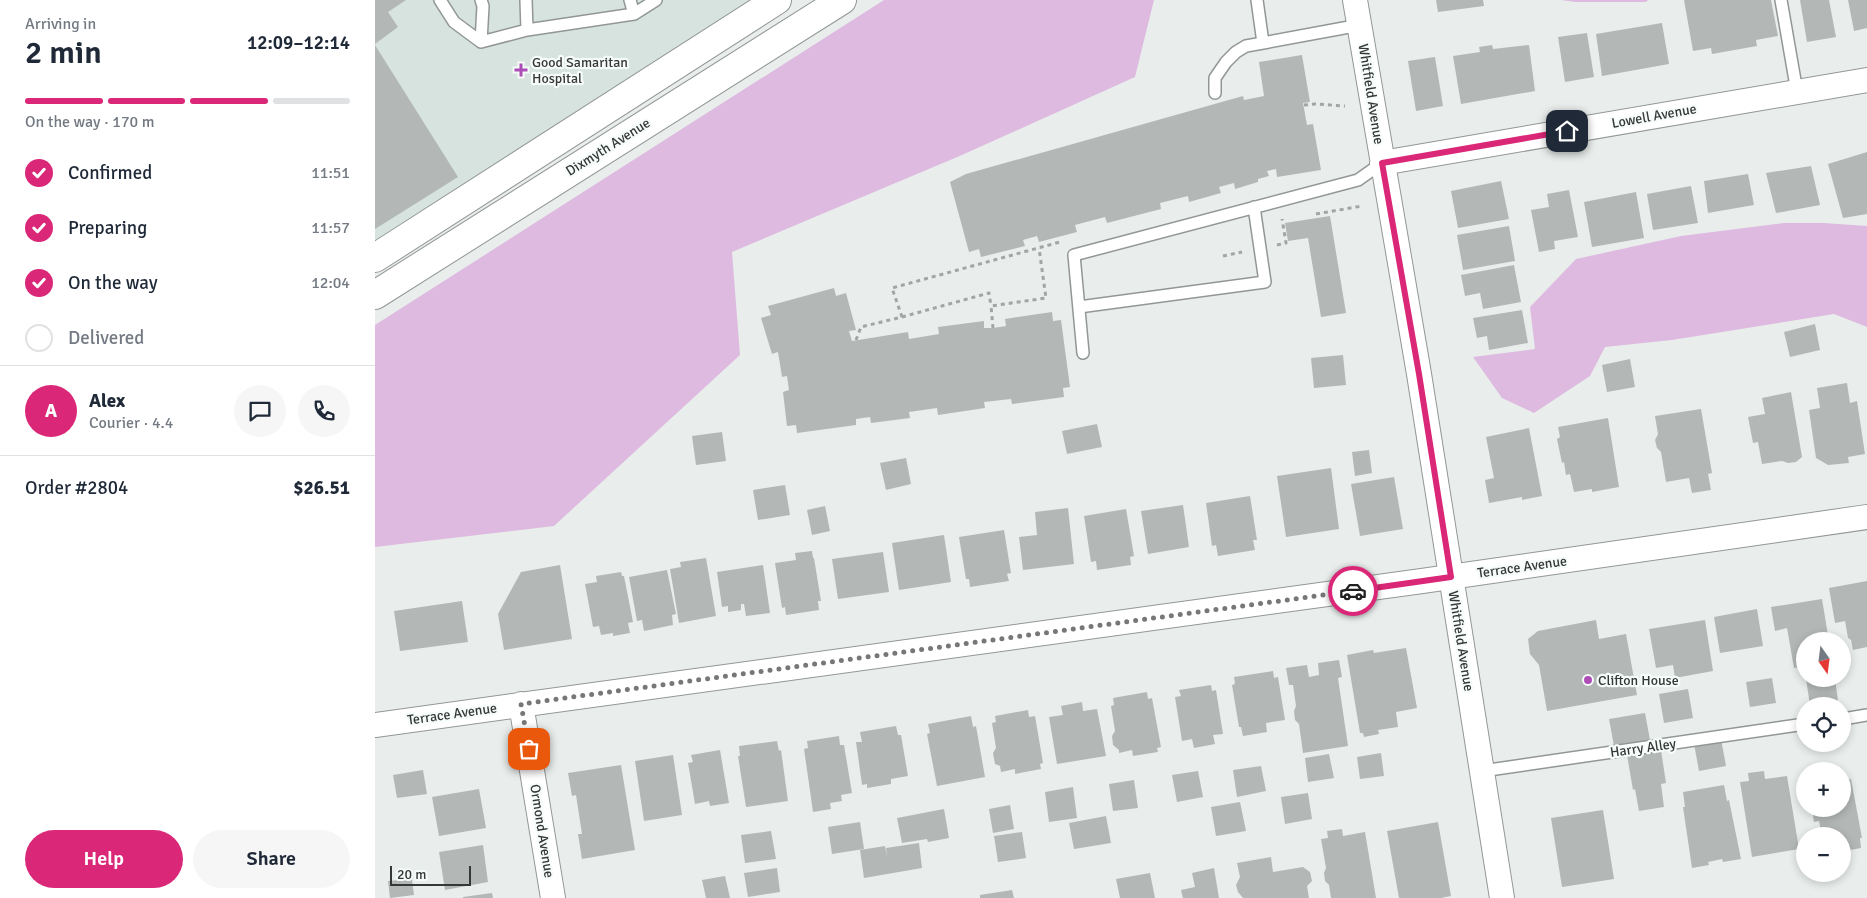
<!DOCTYPE html>
<meta charset="utf-8">
<style>
body{margin:0;font-family:Signika,sans-serif;background:#f6f6f7;color:#1f2937;height:100vh;display:flex;flex-direction:column;font-size:19px;white-space:nowrap}
*{box-sizing:border-box;margin:0}
p{font-size:16px;color:#747a83}
.icon{flex:none;width:28px;height:28px;fill:none;stroke:currentColor;stroke-width:2;stroke-linecap:round;stroke-linejoin:round}
.map{position:relative;flex:1;overflow:hidden}
.panel{display:flex;flex-direction:column;background:#fff;width:375px}
.panel>*{flex:none}
.needle{width:32px;rotate:166deg}
.buttons{position:absolute;left:1421px;top:632px;display:grid;gap:10px}
.buttons a{display:grid;place-items:center;width:55px;height:55px;border-radius:50%;background:#fff;box-shadow:0 2px 8px #0003;font-size:25px}
.scale{position:absolute;left:15px;bottom:12px;width:81px;box-sizing:border-box;padding-left:5px;border:2px solid #363837;border-top:0;font-size:14px;line-height:18px;white-space:nowrap;color:#363837;-webkit-text-stroke:4px #f6fcfa;paint-order:stroke}
.pin{position:absolute;display:grid;place-items:center;width:42px;height:42px;color:#fff;margin:-21px;border-radius:10px;box-shadow:0 2px 8px #0006}
.courier{position:absolute;display:grid;place-items:center;width:50px;height:50px;margin:-25px;border:4px solid #db2777;border-radius:50%;background:#fff;color:#222;box-shadow:0 1px 6px #0007}
.headline em{font-style:normal;font-weight:600}
.headline div{display:flex;flex-direction:column-reverse}
.headline{display:flex;align-items:center;justify-content:space-between;height:85px;padding:0 25px}
h1{font-size:32px;font-weight:600;line-height:38px}
.bar{display:grid;grid-template-columns:repeat(4,1fr);gap:8px 5px;align-content:center;height:60px;padding:0 25px}
.bar i{height:6px;border-radius:4px;background:#e0e1e3}
.bar .selected{background:#db2777}
.bar p{grid-column:span 4}
.line{display:flex;align-items:center;gap:12px;padding:0 25px;border-top:1px solid #e0e1e3}
.line div{flex:1}
.round{display:grid;place-items:center;flex:none;width:52px;height:52px;border-radius:26px;background:#f6f6f7}
ol{padding:0 25px;list-style:none}
li{display:flex;align-items:center;gap:15px;height:55px}
li p{margin-inline-start:auto}
li .icon{padding:5px;border-radius:50%;background:#db2777;color:#fff;stroke-width:4}
li:last-child{color:#747a83}
li i{width:28px;height:28px;border:2px solid #e0e1e3;border-radius:50%}
.action{display:flex;gap:10px;margin-top:auto;padding:10px 25px}
.action a{flex:1;height:58px;border-radius:30px;background:#db2777;color:#fff;font-size:20px;font-weight:600;line-height:58px;text-align:center}
.action a+a{background:#f6f6f7;color:#1f2937}
main{display:flex;flex:1;min-height:0}
.map>svg:first-child{display:block}
</style>
<main>
<section class="panel">
<div class="headline"><div><h1>2 min</h1><p>Arriving in</p></div><em>12:09–12:14</em></div>
<div class="bar"><i class="selected"></i><i class="selected"></i><i class="selected"></i><i></i><p>On the way · 170 m</p></div>
<ol>
<li><svg class="icon" aria-label="check" viewBox="0 0 24 24"><path d="M5 12l5 5 9-10"/></svg>Confirmed<p>11:51</p></li>
<li><svg class="icon" aria-label="check" viewBox="0 0 24 24"><path d="M5 12l5 5 9-10"/></svg>Preparing<p>11:57</p></li>
<li><svg class="icon" aria-label="check" viewBox="0 0 24 24"><path d="M5 12l5 5 9-10"/></svg>On the way<p>12:04</p></li>
<li><i></i>Delivered</li>
</ol>
<div class="line" style="height:90px"><b class="round" style="background:#db2777;color:#fff">A</b><div><b>Alex</b><p>Courier · 4.4</p></div><a class="round"><svg class="icon" aria-label="chat" viewBox="0 0 24 24"><path d="M4 5h16v11H9l-5 4z"/></svg></a><a class="round"><svg class="icon" aria-label="phone" viewBox="0 0 24 24"><path d="M5 4h4l2 5-3 2q2 4 5 5l2-3 5 2v4C11 20 4 13 5 4z"/></svg></a></div>
<div class="line" style="height:65px"><div>Order #2804</div><b>$26.51</b></div>
<div class="action"><a>Help</a><a>Share</a></div>
</section>
<div class="map">
<svg width="1492" height="898" viewBox="0 0 1492 898">
<rect width="100%" height="100%" fill="#e9eeec"/>
<path fill="#d6e3df" d="M0,0H402L0,258Z"/>
<path fill="#debae0" d="M509,0H779L760,77L587,155L357,252L365,355L179,526L0,547V325Z
M1186,0H1273L1271,2H1201Z
M1409,223H1449L1492,226V327L1459,314L1297,340L1230,347L1215,376L1159,413L1127,398L1098,357L1160,349L1155,307L1201,259L1306,236Z"/>
<path fill="#b3b8b7" d="M0,0H31L13,12L23,27L0,44Z
M1061,0H1108L1109,6L1063,12Z
M1309,0H1396L1403,36L1381,40L1382,46L1337,54L1336,48L1318,51Z
M1425,0H1454L1461,37L1432,42Z
M1473,0H1492V28L1479,31Z
M1287,23L1294,64L1227,76L1221,34Z
M1212,33L1219,77L1190,82L1183,37Z
M0,45L83,177L0,229Z
M1117,45L1118,49L1154,45L1160,91L1086,104L1078,56L1105,52L1104,47Z
M927,55L935,102L928,103L932,125L938,124L946,170L902,177L901,169L892,171L894,176L883,179V182L860,189L859,183L844,187L846,193L814,202L813,196L785,203L786,209L732,223L730,217L700,225L702,232L664,242L662,236L648,240L650,246L606,257L604,249L594,252L575,182L591,174L868,96L869,100L889,96L884,62Z
M1060,57L1068,106L1041,111L1033,61Z
M1492,152V214L1468,218L1453,164Z
M1436,166L1445,205L1401,213L1391,173Z
M1373,174L1379,205L1333,213L1329,181Z
M1126,181L1134,219L1083,228L1076,191Z
M1316,186L1323,223L1278,230L1272,194Z
M1194,190L1203,237L1179,241L1180,249L1164,252L1156,210L1174,207L1172,194Z
M1261,192L1269,238L1217,247L1209,202Z
M955,216L971,313L946,317L933,238L913,241L910,223Z
M1134,226L1140,261L1088,270L1082,235Z
M1139,265L1146,302L1108,309L1105,293L1090,296L1086,275Z
M459,288L461,296L471,293L481,330L474,331L477,341L533,332L534,339L564,334L563,327L609,321V328H618L631,326L630,319L677,312L678,321L686,320L695,387L688,388L689,397L637,404L636,399L609,402L610,408L563,415L562,408L534,412L535,418L496,423L495,417L481,419V425L422,433L421,425L412,426L408,392L414,390L412,376L407,377L403,352L397,354L386,318L396,315L393,306Z
M1147,310L1153,343L1114,350L1112,336L1102,338L1098,318Z
M1440,324L1445,350L1415,357L1409,332Z
M968,355L971,385L939,388L936,358Z
M1255,359L1260,387L1232,392L1227,365Z
M1472,383L1475,403L1482,401L1490,454L1473,457L1474,463L1453,465L1441,458L1434,410L1445,408L1442,388Z
M1416,392L1427,457L1421,462L1413,463L1407,461L1387,464L1383,442L1378,443L1373,417L1390,414L1387,398Z
M1326,409L1337,473L1333,474L1336,490L1317,493L1314,478L1291,482L1286,452L1282,448L1280,440L1283,434L1280,416Z
M1233,418L1244,487L1217,492V489L1199,492L1195,474L1191,475L1189,462L1187,463L1182,439L1185,437L1183,427Z
M722,424L727,447L692,454L687,431Z
M1154,428L1167,496L1147,500V497L1114,503L1110,480L1119,478L1111,437Z
M347,432L351,461L321,465L317,436Z
M994,450L997,473L980,476L977,452Z
M531,458L536,484L511,490L505,463Z
M956,468L964,529L911,537L902,476Z
M1019,477L1028,529L985,536L976,484Z
M410,485L415,515L383,520L378,490Z
M875,496L882,540H878L880,550L843,556L841,545L837,546L831,503Z
M808,505L814,547L773,554L766,511Z
M450,506L455,531L437,535L432,510Z
M693,508L699,564L648,570L644,537L662,535L660,512Z
M751,509L759,556L755,557L756,565L722,570L721,561L716,562L709,516Z
M629,530L636,573L632,574L634,581L595,587L594,579H591L584,537Z
M569,535L576,582L524,590L517,543Z
M437,551L438,558H439L446,601H443L444,610L411,615L410,607L407,608L400,563L421,560L420,553Z
M508,552L514,592L463,599L457,559Z
M331,558L341,616L304,623L295,569L306,567L305,562Z
M185,565L197,639L129,650L123,614L146,572Z
M388,565L395,613L371,616L369,604H366V610L353,612V606L347,607L342,572Z
M292,570L301,614L297,615L298,625L269,631L267,620L262,621L254,577Z
M246,572L247,576H249L258,622L253,623L255,633L238,636V633L226,635L224,626L218,627L210,584L222,582L221,576Z
M1492,581V647L1478,650L1476,640L1473,638L1470,621L1460,623L1454,588Z
M1447,599L1454,641H1430V666L1419,668L1412,628L1400,631L1396,607Z
M87,601L93,642L25,651L19,611Z
M1382,609L1388,646L1345,653L1339,617Z
M1221,620L1224,639L1251,634L1262,695L1172,711L1164,665L1155,654L1153,639L1163,631Z
M1330,620L1338,671L1300,678L1298,665L1281,668L1274,629Z
M1031,648L1042,708L1021,712L1023,727L1003,730L1004,734L989,737L988,733H985L972,655L998,650L999,653Z
M964,660L967,677L963,678L973,746L928,753L924,724L920,720L919,711L921,706L918,685H914L911,668L932,665L934,677L944,675L943,663Z
M898,671L899,678L903,677L910,720L891,723L892,732L868,736L866,727H864L857,685L860,684L859,677Z
M1397,678L1401,703L1375,707L1371,682Z
M1431,679H1460L1463,700L1435,705Z
M836,685L837,691L841,690L848,734L838,735L840,744L819,748L817,739L807,741L800,697L806,696L804,690Z
M1313,689L1318,718L1289,723L1284,694Z
M772,692L773,699L777,698L786,747L782,748L783,752L758,756L757,750L744,753V750L738,745L737,736L740,731L736,706L739,705L738,698Z
M707,702L708,711L722,709L731,756L682,764L674,717L688,715L686,706Z
M653,710L654,717L660,716L668,763L665,764L666,769L640,774V769L626,772L625,766L620,764L618,753L621,748L617,723L621,722L620,716Z
M1270,713L1275,740L1239,746L1234,719Z
M596,716L598,727L601,726L610,777L562,786L552,734L555,733L553,724Z
M521,726L523,735H526L533,776L516,779V784L492,788V784L487,785L481,742H487L485,732Z
M464,736L465,745H469L477,793L466,795L467,801L455,803L456,809L438,812L429,749L433,748L432,741Z
M1346,739L1351,766L1324,771L1319,744Z
M402,741L404,751L406,750L413,801L371,807L363,756H365L364,746Z
M345,750L354,803L335,806L334,801L320,804L313,763L318,762L316,755Z
M1286,750L1291,783L1286,784L1289,807L1264,811L1260,789L1258,790L1252,755Z
M1006,753L1009,776L985,779L982,757Z
M954,754L959,778L933,782L930,758Z
M298,755L307,815L269,821L260,761Z
M246,765L260,850L207,859L203,834H207L201,795L197,796L193,773Z
M886,766L891,791L862,797L858,770Z
M48,770L52,794L22,798L18,775Z
M823,771L828,797L802,802L797,775Z
M1389,771L1390,779L1412,776L1424,849L1377,857L1365,782L1374,781L1373,773Z
M1476,779L1487,838H1485L1486,848L1470,851L1468,836H1447L1444,821L1439,822L1437,809H1468V780Z
M759,780L763,808L738,811L734,784Z
M1349,785L1352,801L1354,800L1366,859L1348,862L1347,859L1333,862L1334,865L1317,868L1308,807H1310L1308,792Z
M698,787L702,818L674,822L670,792Z
M104,789L111,828L64,836L57,797Z
M933,793L937,819L910,824L906,797Z
M865,802L871,831L841,836L836,807Z
M635,805L639,829L618,833L614,809Z
M569,809L574,838L553,842L552,839L527,843L522,818Z
M1228,810L1239,879L1187,887L1176,818Z
M731,816L736,843L699,849L694,823Z
M485,822L489,849L457,854L453,827Z
M1063,822L1076,896L1066,898H1024L1012,831Z
M967,829L968,836L990,832L1001,898H956L954,885L950,881L949,873L951,868L946,839L953,838L952,831Z
M396,831L401,859L370,863L366,835Z
M647,832L651,858L623,862L619,836Z
M544,843L547,868L489,878L485,850L510,846L512,857L511,848Z
M108,845L113,882L70,890L64,852Z
M896,857L898,872L928,867L935,872L937,881L932,886L934,898H868L863,892L861,885L865,877L862,863Z
M402,868L405,892L373,897L369,873Z
M839,868L844,898H808L806,890L820,887L817,873Z
M775,873L780,898H745L741,879Z
M350,876L355,898H331L327,880Z
M37,879L39,895L15,898L13,881Z
M637,890L639,898H605V895Z
M117,893L118,898H88V897Z"/>
<g fill="none" stroke-linecap="round" stroke-linejoin="round">
<g stroke="#929795" stroke-width="14">
<path id="lane" d="M65,0L79,22L106,42
M106,0L108,6L106,42
M151,0L152,30
M255,0L259,14
M882,0L888,43L985,25
M1406,0L1422,92
M106,42L152,30L259,14L281,0
M840,93V78L851,62L861,52L871,46L888,43
M704,307L890,282L879,207
M708,353L699,255L983,180L1007,163
M1468,719L1492,715
M1107,771L1430,724"/>
</g>
<g stroke="#929795" stroke-width="26">
<path id="street" d="M980,0L1044,374L1127,898
M1007,163L1492,80
M146,704L178,898
M0,725L1047,581L1492,517"/>
</g>
<g stroke="#929795" stroke-width="30">
<path id="secondary" d="M0,258L402,0
M0,295L467,0"/>
</g>
<path stroke="#a1a5a3" stroke-width="3" stroke-dasharray="4 4" stroke-linecap="butt" d="M929,105L940,104L970,106
M941,214L987,206
M902,245L911,243L907,219
M848,256L867,252
M527,317L614,293L616,306
M618,328L616,306L671,298L664,248
M481,340L486,327L527,317L517,288L685,242"/>
<use href="#lane" stroke="#fff" stroke-width="11"/>
<use href="#street" stroke="#fff" stroke-width="24"/>
<use href="#secondary" stroke="#fff" stroke-width="28"/>
</g>
<g fill="none" stroke-linecap="round" stroke-linejoin="round">
<path stroke="#757876" stroke-width="5" stroke-dasharray="0 9" d="M154,749L146,704L978,591"/>
<path stroke="#db2777" stroke-width="6" d="M978,591L1076,577L1044,374L1007,163L1192,131"/>
</g>
<g fill="#ad4db6" stroke="#f6fcfa" stroke-width="2">
<path d="M143.5 62.5h5v5h5v5h-5v5h-5v-5h-5v-5h5z"/>
<circle cx="1213" cy="680" r="5"/>
</g>
<g text-anchor="middle" dominant-baseline="central" stroke-width="4.5" stroke-linejoin="round" paint-order="stroke">
<g font-size="14" fill="#363837" stroke="#f6fcfa" text-anchor="start">
<text x="157" y="62">Good Samaritan<tspan x="157" dy="16">Hospital</tspan></text>
<text x="1223" y="680">Clifton House</text>
</g>
<g font-size="14" fill="#363837" stroke="#f6fcfa">
<text transform="translate(996 94) rotate(81)">Whitfield Avenue</text>
<text transform="translate(1279 116) rotate(-10)">Lowell Avenue</text>
<text transform="translate(233 147) rotate(-32)">Dixmyth Avenue</text>
<text transform="translate(1147 567) rotate(-8)">Terrace Avenue</text>
<text transform="translate(1086 641) rotate(81)">Whitfield Avenue</text>
<text transform="translate(77 714) rotate(-8)">Terrace Avenue</text>
<text transform="translate(1268 748) rotate(-8)">Harry Alley</text>
<text transform="translate(167 831) rotate(81)">Ormond Avenue</text>
</g>
</g>
</svg>
<div class="buttons">
<a><svg class="needle" viewBox="-14 -14 28 28"><path d="M0-13l5 13h-10z" fill="#e53935"/><path d="M0 13l5-13h-10z" fill="#747a83"/></svg></a>
<a><svg class="icon" aria-label="locate" viewBox="0 0 24 24"><circle cx="12" cy="12" r="6"/><path d="M12 2v4M12 18v4M2 12h4M18 12h4"/></svg></a>
<a>+</a>
<a>−</a>
</div>
<div class="scale">20 m</div>
<div class="pin" style="left:154px;top:749px;background:#ea580c"><svg class="icon" aria-label="bag" viewBox="0 0 24 24"><path d="M5 8h14l-1 12H6zM9 8a3 3 0 0 1 6 0"/></svg></div>
<div class="pin" style="left:1192px;top:131px;background:#1f2937"><svg class="icon" aria-label="home" viewBox="0 0 24 24"><path d="M3 11l9-7 9 7M6 9v11h12V9"/></svg></div>
<div class="courier" style="left:978px;top:591px"><svg class="icon" aria-label="car" viewBox="0 0 24 24"><path d="M5 17H2v-5l4-1 3-4h7l3 4 3 1v5h-3M9 17h6M6 11h13"/><circle cx="7" cy="17" r="2"/><circle cx="17" cy="17" r="2"/></svg></div>
</div>
</main>
